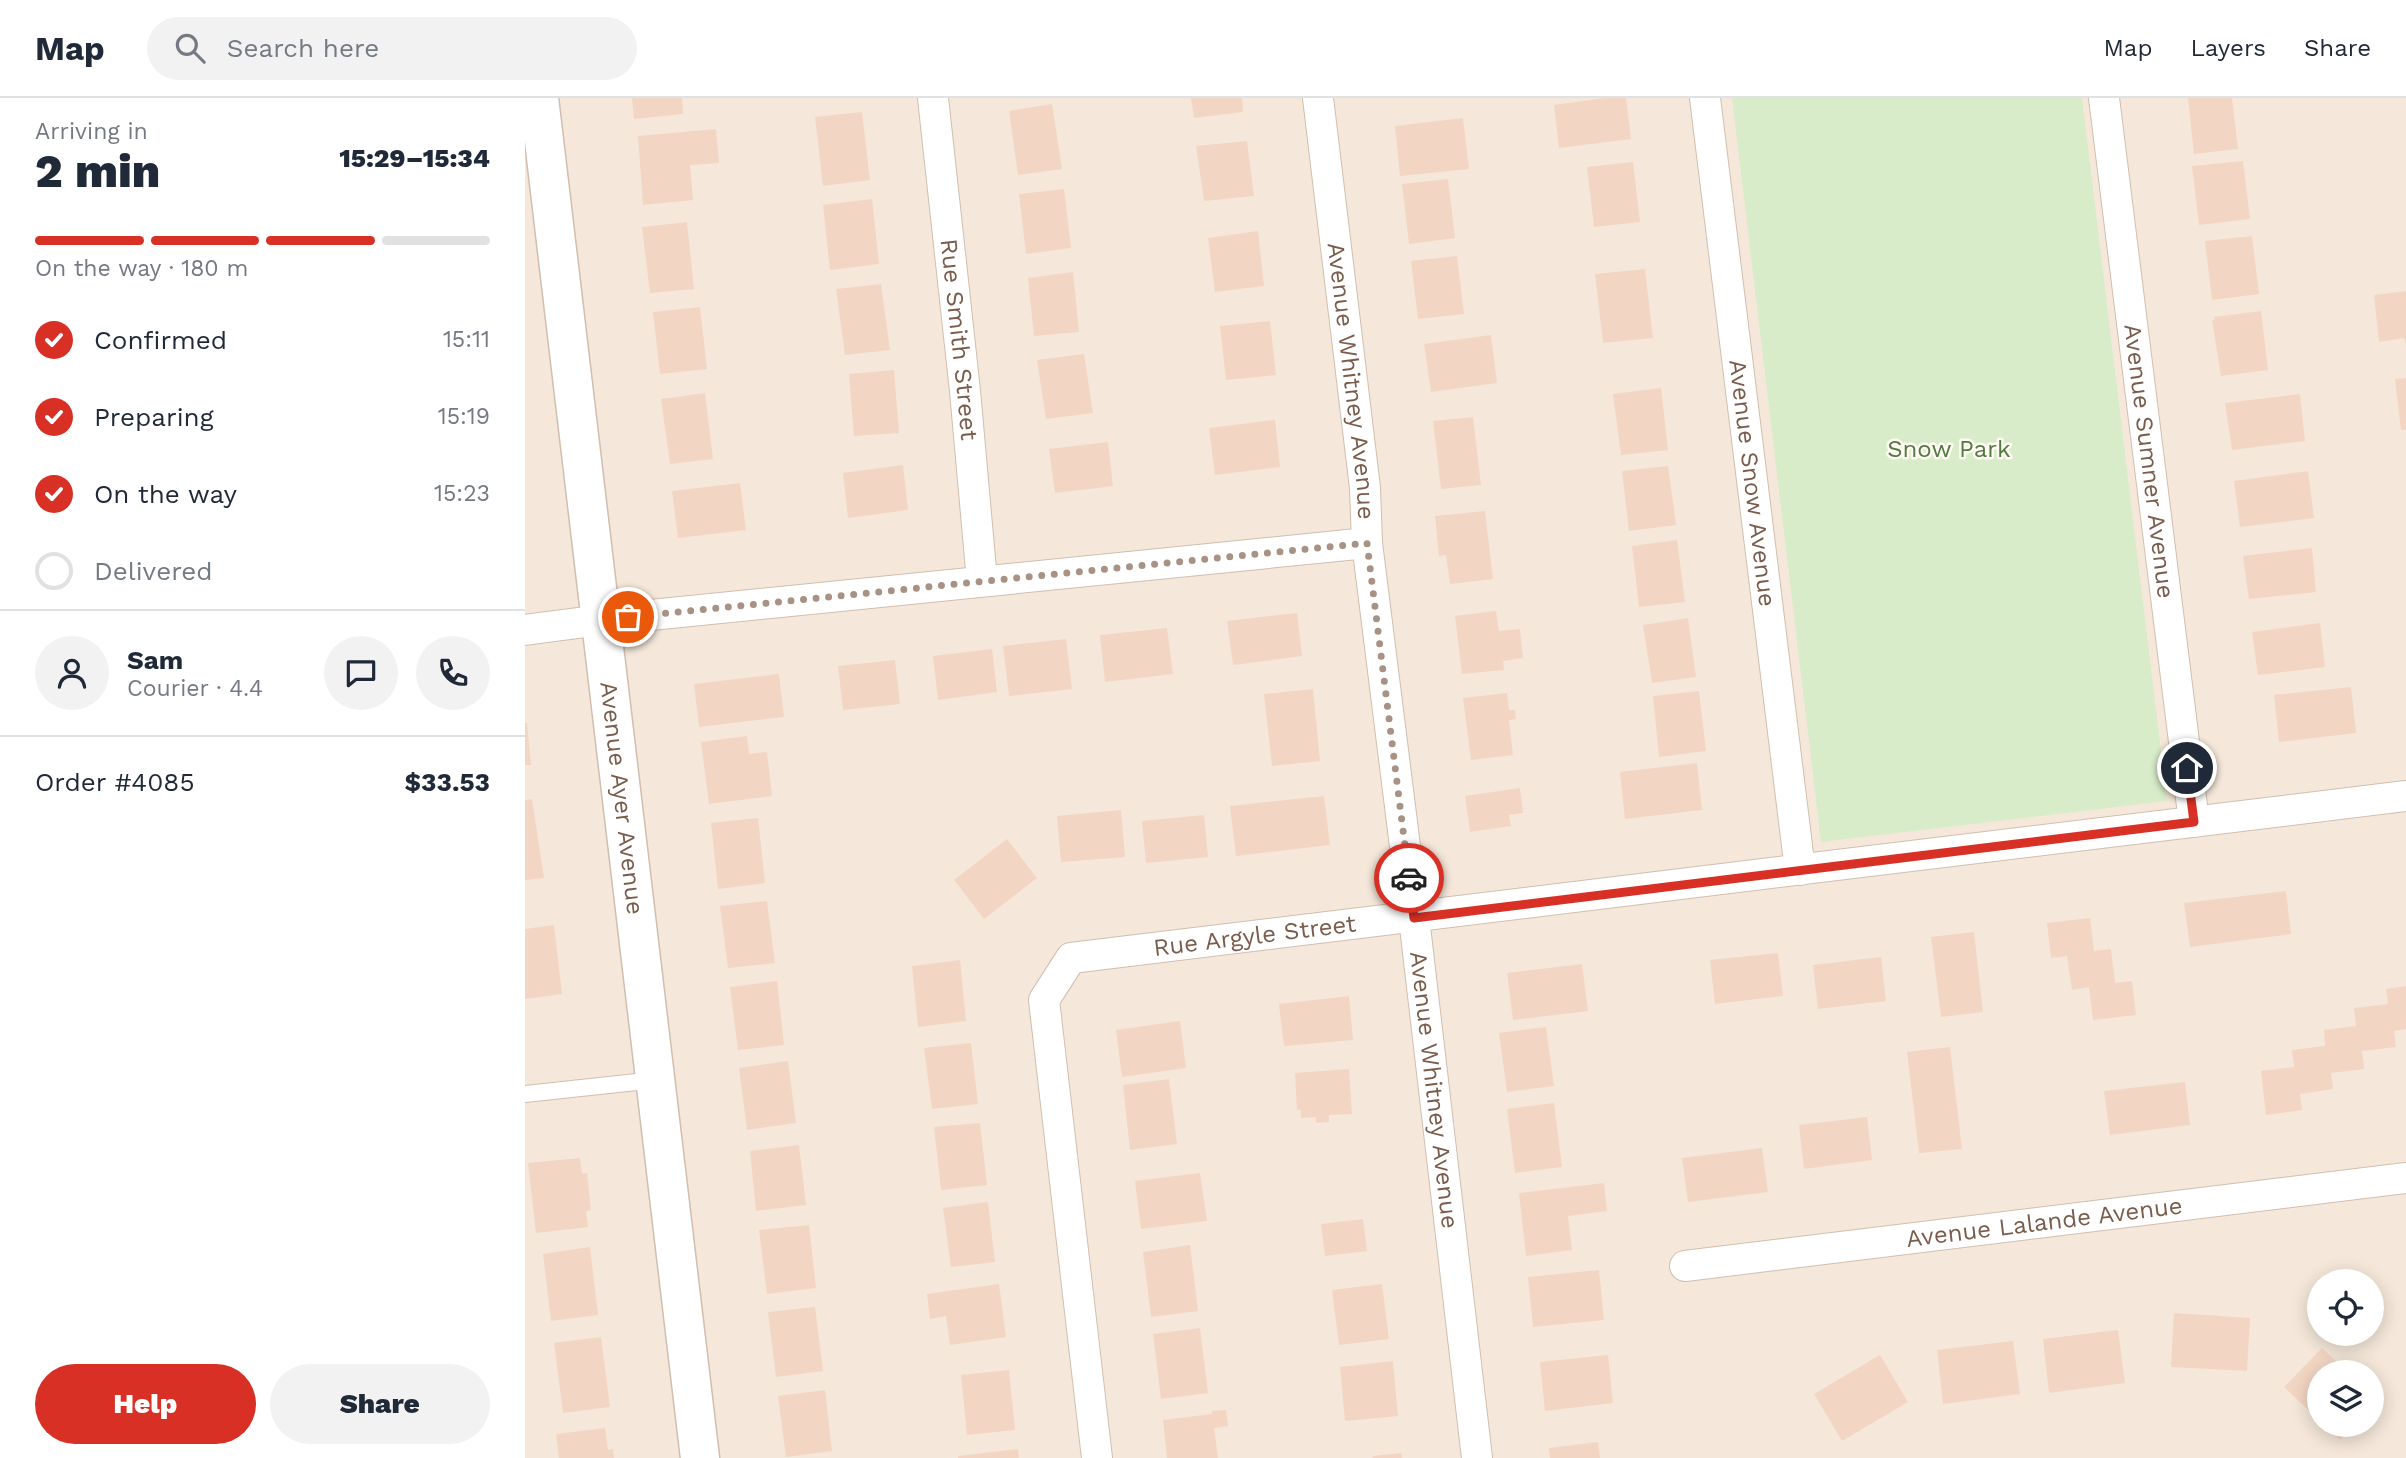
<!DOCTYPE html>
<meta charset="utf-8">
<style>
body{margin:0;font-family:"Work Sans",sans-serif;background:#f2f2f3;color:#1f2937;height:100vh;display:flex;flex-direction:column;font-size:26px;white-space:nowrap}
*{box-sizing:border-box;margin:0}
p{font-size:23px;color:#747a83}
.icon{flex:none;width:38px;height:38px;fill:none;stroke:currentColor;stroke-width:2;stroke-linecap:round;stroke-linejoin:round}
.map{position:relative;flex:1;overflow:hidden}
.sheet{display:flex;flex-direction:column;background:#fff;width:525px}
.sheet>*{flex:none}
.tools{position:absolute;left:1782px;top:1171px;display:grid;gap:14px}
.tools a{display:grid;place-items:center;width:77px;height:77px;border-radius:50%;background:#fff;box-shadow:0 4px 18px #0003;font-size:35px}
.pin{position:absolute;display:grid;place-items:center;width:60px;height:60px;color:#fff;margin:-30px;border:4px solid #fff;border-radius:50%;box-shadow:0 2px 7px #0007}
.courier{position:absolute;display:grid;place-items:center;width:70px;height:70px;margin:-35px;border:5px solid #d93025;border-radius:50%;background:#fff;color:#222;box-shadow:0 2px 9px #0007}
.head em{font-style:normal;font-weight:800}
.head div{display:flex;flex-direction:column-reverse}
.head{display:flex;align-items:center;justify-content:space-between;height:119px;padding:0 35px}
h1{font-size:46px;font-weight:800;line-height:52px}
.bar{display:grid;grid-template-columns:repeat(4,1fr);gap:10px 7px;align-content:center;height:84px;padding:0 35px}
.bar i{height:9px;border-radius:5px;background:#e0e1e3}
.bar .selected{background:#d93025}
.bar p{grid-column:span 4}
.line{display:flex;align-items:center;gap:18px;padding:0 35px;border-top:2px solid #e0e1e3}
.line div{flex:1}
.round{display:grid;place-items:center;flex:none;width:74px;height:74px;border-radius:37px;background:#f2f2f3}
ol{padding:0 35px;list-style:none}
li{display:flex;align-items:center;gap:21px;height:77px}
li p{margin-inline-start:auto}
li .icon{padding:7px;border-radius:50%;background:#d93025;color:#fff;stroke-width:4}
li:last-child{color:#747a83}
li i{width:38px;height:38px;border:4px solid #e0e1e3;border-radius:50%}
.primary-button{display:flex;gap:14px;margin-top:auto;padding:14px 35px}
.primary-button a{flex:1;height:80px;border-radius:42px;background:#d93025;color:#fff;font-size:28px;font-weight:800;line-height:80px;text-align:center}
.primary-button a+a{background:#f2f2f3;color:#1f2937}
header{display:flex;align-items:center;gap:42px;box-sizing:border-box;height:98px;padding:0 35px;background:#fff;border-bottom:2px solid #e0e1e3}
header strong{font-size:33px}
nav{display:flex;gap:38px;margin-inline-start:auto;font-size:24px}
.search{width:490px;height:63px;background:#f2f2f3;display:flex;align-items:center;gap:18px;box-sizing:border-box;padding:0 24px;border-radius:38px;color:#747a83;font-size:26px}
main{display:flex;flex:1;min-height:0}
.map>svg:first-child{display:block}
</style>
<header>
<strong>Map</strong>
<div class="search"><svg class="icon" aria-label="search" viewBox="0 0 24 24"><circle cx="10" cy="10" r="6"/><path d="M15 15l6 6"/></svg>Search here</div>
<nav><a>Map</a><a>Layers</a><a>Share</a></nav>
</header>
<main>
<section class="sheet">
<div class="head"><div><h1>2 min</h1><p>Arriving in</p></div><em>15:29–15:34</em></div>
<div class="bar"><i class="selected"></i><i class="selected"></i><i class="selected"></i><i></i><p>On the way · 180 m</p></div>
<ol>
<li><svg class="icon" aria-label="check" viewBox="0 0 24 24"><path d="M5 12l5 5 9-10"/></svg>Confirmed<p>15:11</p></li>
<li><svg class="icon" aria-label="check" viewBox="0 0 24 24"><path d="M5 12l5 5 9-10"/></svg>Preparing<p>15:19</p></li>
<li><svg class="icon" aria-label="check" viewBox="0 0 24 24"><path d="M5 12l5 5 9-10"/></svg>On the way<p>15:23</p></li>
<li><i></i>Delivered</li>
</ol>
<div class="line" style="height:126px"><a class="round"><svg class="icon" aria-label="person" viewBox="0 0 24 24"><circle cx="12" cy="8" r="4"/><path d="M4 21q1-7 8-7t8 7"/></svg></a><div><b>Sam</b><p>Courier · 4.4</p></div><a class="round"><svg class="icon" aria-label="chat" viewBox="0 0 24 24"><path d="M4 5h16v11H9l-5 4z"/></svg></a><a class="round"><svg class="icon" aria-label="phone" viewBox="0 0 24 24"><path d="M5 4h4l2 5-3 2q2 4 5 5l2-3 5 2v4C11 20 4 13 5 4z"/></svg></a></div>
<div class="line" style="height:91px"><div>Order #4085</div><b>$33.53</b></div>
<div class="primary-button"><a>Help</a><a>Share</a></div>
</section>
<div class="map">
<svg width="1881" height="1360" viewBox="0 0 1881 1360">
<rect width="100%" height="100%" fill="#fdf6ec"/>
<path fill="#f5e8da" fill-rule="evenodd" d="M0,0H1881V1360H0ZM1794,1183H1846V1236H1794ZM1794,1274H1846V1326H1794Z"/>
<path fill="#d8ecc9" d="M1207,0H1557L1642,703L1296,744Z"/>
<path fill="#f3d5c3" d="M107,0H157L158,16L109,21Z
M666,0H717L718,14L669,20Z
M1079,0H1101L1106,41L1034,50L1029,7Z
M1663,0H1707L1713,51L1669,56Z
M527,6L537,71L493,77L484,13Z
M337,14L345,82L298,88L290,19Z
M938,20L944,71L875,78L870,28Z
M191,31L194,65L165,67L168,102L118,107L113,38Z
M722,43L729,98L679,103L671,48Z
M1718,63L1725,121L1674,127L1667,68Z
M1108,64L1115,124L1069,129L1062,69Z
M923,81L930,140L884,146L877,86Z
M539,91L546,150L501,156L494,96Z
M347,101L354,166L305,172L298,107Z
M162,124L169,191L125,195L117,129Z
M733,133L739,188L690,194L683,140Z
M1727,138L1734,196L1687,202L1680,143Z
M932,158L939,216L893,221L886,163Z
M1120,171L1128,240L1078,245L1070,176Z
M548,174L554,234L509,238L503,180Z
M356,186L365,252L320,257L311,191Z
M1881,193V247L1879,240L1854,244L1849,197Z
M175,209L182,271L135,276L128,214Z
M1736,213L1743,272L1696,278L1687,222H1690L1689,219Z
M745,223L751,277L701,282L695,228Z
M966,237L972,285L906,294L899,246Z
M559,256L568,315L521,321L512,262Z
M369,272L374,335L329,338L324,276Z
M1881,280V332H1876L1870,281Z
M1136,290L1143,352L1096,357L1088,296Z
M180,295L188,361L145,366L136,301Z
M1775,296L1780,343L1707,352L1700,305Z
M948,319L956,387L916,391L908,323Z
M750,322L755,369L690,377L684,330Z
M583,344L588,388L530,395L524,351Z
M378,367L383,412L323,420L318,375Z
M1143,368L1151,427L1104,433L1097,373Z
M1783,373L1789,420L1715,429L1709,383Z
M215,385L221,432L153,440L147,393Z
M960,413L968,481L925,486L921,457L914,458L910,418Z
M1152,442L1160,504L1114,509L1107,448Z
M1787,450L1791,494L1724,501L1718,458Z
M971,513L974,533L995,531L998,560L978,563L979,572L937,576L930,518Z
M772,515L777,558L708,567L702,523Z
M1163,520L1171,579L1127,585L1118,527Z
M1795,525L1800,569L1733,577L1727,534Z
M642,530L648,576L580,584L575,537Z
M541,541L547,591L484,598L478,548Z
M467,551L472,594L413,602L408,558Z
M370,562L375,606L318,612L313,568Z
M254,576L259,619L174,629L169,586Z
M1826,589L1831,635L1754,644L1749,597Z
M788,591L795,663L747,668L739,596Z
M1174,593L1181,653L1134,659L1128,598Z
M982,595L984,612H990L991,621L984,622L988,657L946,662L938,600Z
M0,625H2L6,667H0Z
M222,638L224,656L242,654L247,698L184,706L176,644Z
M1172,665L1177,712L1100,721L1095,674Z
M995,690L998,715L984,717L986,728L945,734L940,698Z
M799,698L805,747L711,758L705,708Z
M7,701L19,780L0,782V702Z
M596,712L600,759L536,764L532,718Z
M679,717L683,759L621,765L617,723Z
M233,720L240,785L193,791L186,725Z
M482,741L512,780L459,821L429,782Z
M1761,793L1766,836L1665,849L1659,805Z
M242,803L250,865L203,870L195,808Z
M1565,820L1569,853L1586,851L1590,885L1607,883L1611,917L1568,922L1564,889L1547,892L1542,858L1526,860L1522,825Z
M29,827L37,896L0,901V831Z
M1449,834L1458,914L1416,919L1406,839Z
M1253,855L1258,898L1190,906L1185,862Z
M1356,859L1361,903L1293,911L1288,867Z
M435,862L441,923L393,929L387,868Z
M1057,866L1063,913L988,922L982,875Z
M252,883L259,947L213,952L205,889Z
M1881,888V931L1869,933L1871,949L1837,953L1839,971L1806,975L1808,991L1775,996L1777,1012L1741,1017L1736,973L1769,969L1767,952L1800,948L1799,932L1831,928L1829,910L1863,906L1861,891Z
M824,898L828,942L759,948L754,906Z
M655,923L661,970L597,979L591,932Z
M1021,929L1029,988L982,994L974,935Z
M446,945L453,1006L407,1011L399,950Z
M1425,949L1437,1051L1394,1055L1382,954Z
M263,963L271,1025L222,1032L214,970Z
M824,971L827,1016L804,1017V1024L791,1025V1019L776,1020V1012H772L770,975Z
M644,981L652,1046L605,1052L598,987Z
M1660,984L1665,1027L1585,1037L1579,993Z
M1029,1005L1037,1069L990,1075L982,1011Z
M1342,1019L1347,1062L1279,1071L1274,1027Z
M455,1025L462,1087L416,1092L409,1029Z
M274,1047L281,1107L231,1113L225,1053Z
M1237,1050L1243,1094L1163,1104L1157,1060Z
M55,1060L57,1076L62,1075L66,1112L61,1113L63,1129L11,1135L3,1065Z
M675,1075L682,1123L616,1131L610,1083Z
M1079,1085L1082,1113L1043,1118L1047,1152L1001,1158L994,1095Z
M463,1104L470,1164L426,1169L418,1110Z
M838,1121L842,1153L800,1158L796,1126Z
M284,1127L291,1190L242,1196L234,1132Z
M665,1147L673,1213L626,1219L618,1154Z
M65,1149L73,1217L26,1223L18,1156Z
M1074,1172L1079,1222L1008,1229L1003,1179Z
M474,1186L481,1239L425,1247L421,1218L405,1221L402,1196Z
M857,1186L864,1241L814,1247L807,1192Z
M290,1209L298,1273L251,1279L243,1214Z
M1649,1215L1725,1220L1722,1273L1646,1269Z
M675,1230L683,1295L636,1301L628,1236Z
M1593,1232L1600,1285L1524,1295L1518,1241Z
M76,1239L85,1309L38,1315L29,1245Z
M1488,1243L1495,1296L1418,1306L1412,1252Z
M1797,1250L1822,1274H1794V1322L1759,1289Z
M1083,1257L1088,1305L1020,1313L1015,1264Z
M1355,1257L1383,1304L1317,1343L1289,1296Z
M868,1263L873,1318L820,1323L815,1269Z
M484,1272L490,1332L442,1337L436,1277Z
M300,1292L307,1353L261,1359L253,1298Z
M701,1312L703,1328L689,1330L693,1360H642L638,1322L687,1316V1313Z
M1799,1326H1829L1815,1342Z
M80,1330L83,1352L88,1351L89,1360H34L31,1336Z
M1073,1344L1075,1360H1025L1024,1350Z
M493,1351L494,1360H433V1358Z
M876,1355L877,1360H848L847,1358Z"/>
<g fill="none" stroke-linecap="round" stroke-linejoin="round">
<g stroke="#d1beb0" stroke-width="18">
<path id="service" d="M0,996L130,982"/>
</g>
<g stroke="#d1beb0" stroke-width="32">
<g id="minor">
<path id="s1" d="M408,0L440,293L457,483"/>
<path id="s2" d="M793,0L840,390L842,445L889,820L952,1360"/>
<path id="s3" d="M1180,0L1275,772"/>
<path id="s4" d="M1579,0L1669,724"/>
<path d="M0,532L76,522L842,445"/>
<path id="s5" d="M1160,1168L1881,1080"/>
<path id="s6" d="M572,1360L519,902L546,860L1881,698"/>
</g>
</g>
<g stroke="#d1beb0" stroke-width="41">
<g id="tertiary">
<path id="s7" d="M14,0L175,1360"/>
</g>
</g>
<use href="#service" stroke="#fff" stroke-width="16"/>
<use href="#minor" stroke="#fff" stroke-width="30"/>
<use href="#tertiary" stroke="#fff" stroke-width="38"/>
</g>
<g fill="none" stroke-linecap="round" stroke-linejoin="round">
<path stroke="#a89285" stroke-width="7" stroke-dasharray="0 12.6" d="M103,519L842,445L884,780"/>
<path stroke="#d93025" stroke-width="9" d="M884,780L889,820L1669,724L1662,670"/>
</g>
<g text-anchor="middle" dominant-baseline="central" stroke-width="5" stroke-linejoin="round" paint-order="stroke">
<g font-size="24" fill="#7a5c4d" stroke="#fffaf3">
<text stroke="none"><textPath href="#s1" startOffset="243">Rue Smith Street</textPath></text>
<text stroke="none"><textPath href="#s2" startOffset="285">Avenue Whitney Avenue</textPath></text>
<text stroke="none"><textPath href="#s4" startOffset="366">Avenue Sumner Avenue</textPath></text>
<text stroke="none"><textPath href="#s3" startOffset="388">Avenue Snow Avenue</textPath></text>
<text stroke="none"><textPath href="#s7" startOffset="705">Avenue Ayer Avenue</textPath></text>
<text stroke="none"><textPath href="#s6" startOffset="696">Rue Argyle Street</textPath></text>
<text stroke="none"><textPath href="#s2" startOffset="999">Avenue Whitney Avenue</textPath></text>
<text stroke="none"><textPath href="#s5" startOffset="362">Avenue Lalande Avenue</textPath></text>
</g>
<g font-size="24" fill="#537a41" stroke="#fffaf3">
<text x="1424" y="351">Snow Park</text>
</g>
</g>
</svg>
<div class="tools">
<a><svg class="icon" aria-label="locate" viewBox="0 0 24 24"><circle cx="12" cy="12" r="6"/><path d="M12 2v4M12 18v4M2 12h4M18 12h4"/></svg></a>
<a><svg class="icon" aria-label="layers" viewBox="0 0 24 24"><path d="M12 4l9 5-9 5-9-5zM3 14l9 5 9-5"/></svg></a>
</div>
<div class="pin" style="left:103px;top:519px;background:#ea580c"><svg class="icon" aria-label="bag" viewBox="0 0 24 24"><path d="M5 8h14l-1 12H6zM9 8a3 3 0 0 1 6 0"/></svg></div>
<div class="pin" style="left:1662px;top:670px;background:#1f2937"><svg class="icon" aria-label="home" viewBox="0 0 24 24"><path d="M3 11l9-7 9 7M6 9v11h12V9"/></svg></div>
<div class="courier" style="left:884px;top:780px"><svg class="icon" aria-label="car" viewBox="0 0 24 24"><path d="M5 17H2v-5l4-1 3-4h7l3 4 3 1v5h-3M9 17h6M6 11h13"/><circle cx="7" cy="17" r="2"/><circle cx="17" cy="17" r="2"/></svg></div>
</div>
</main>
